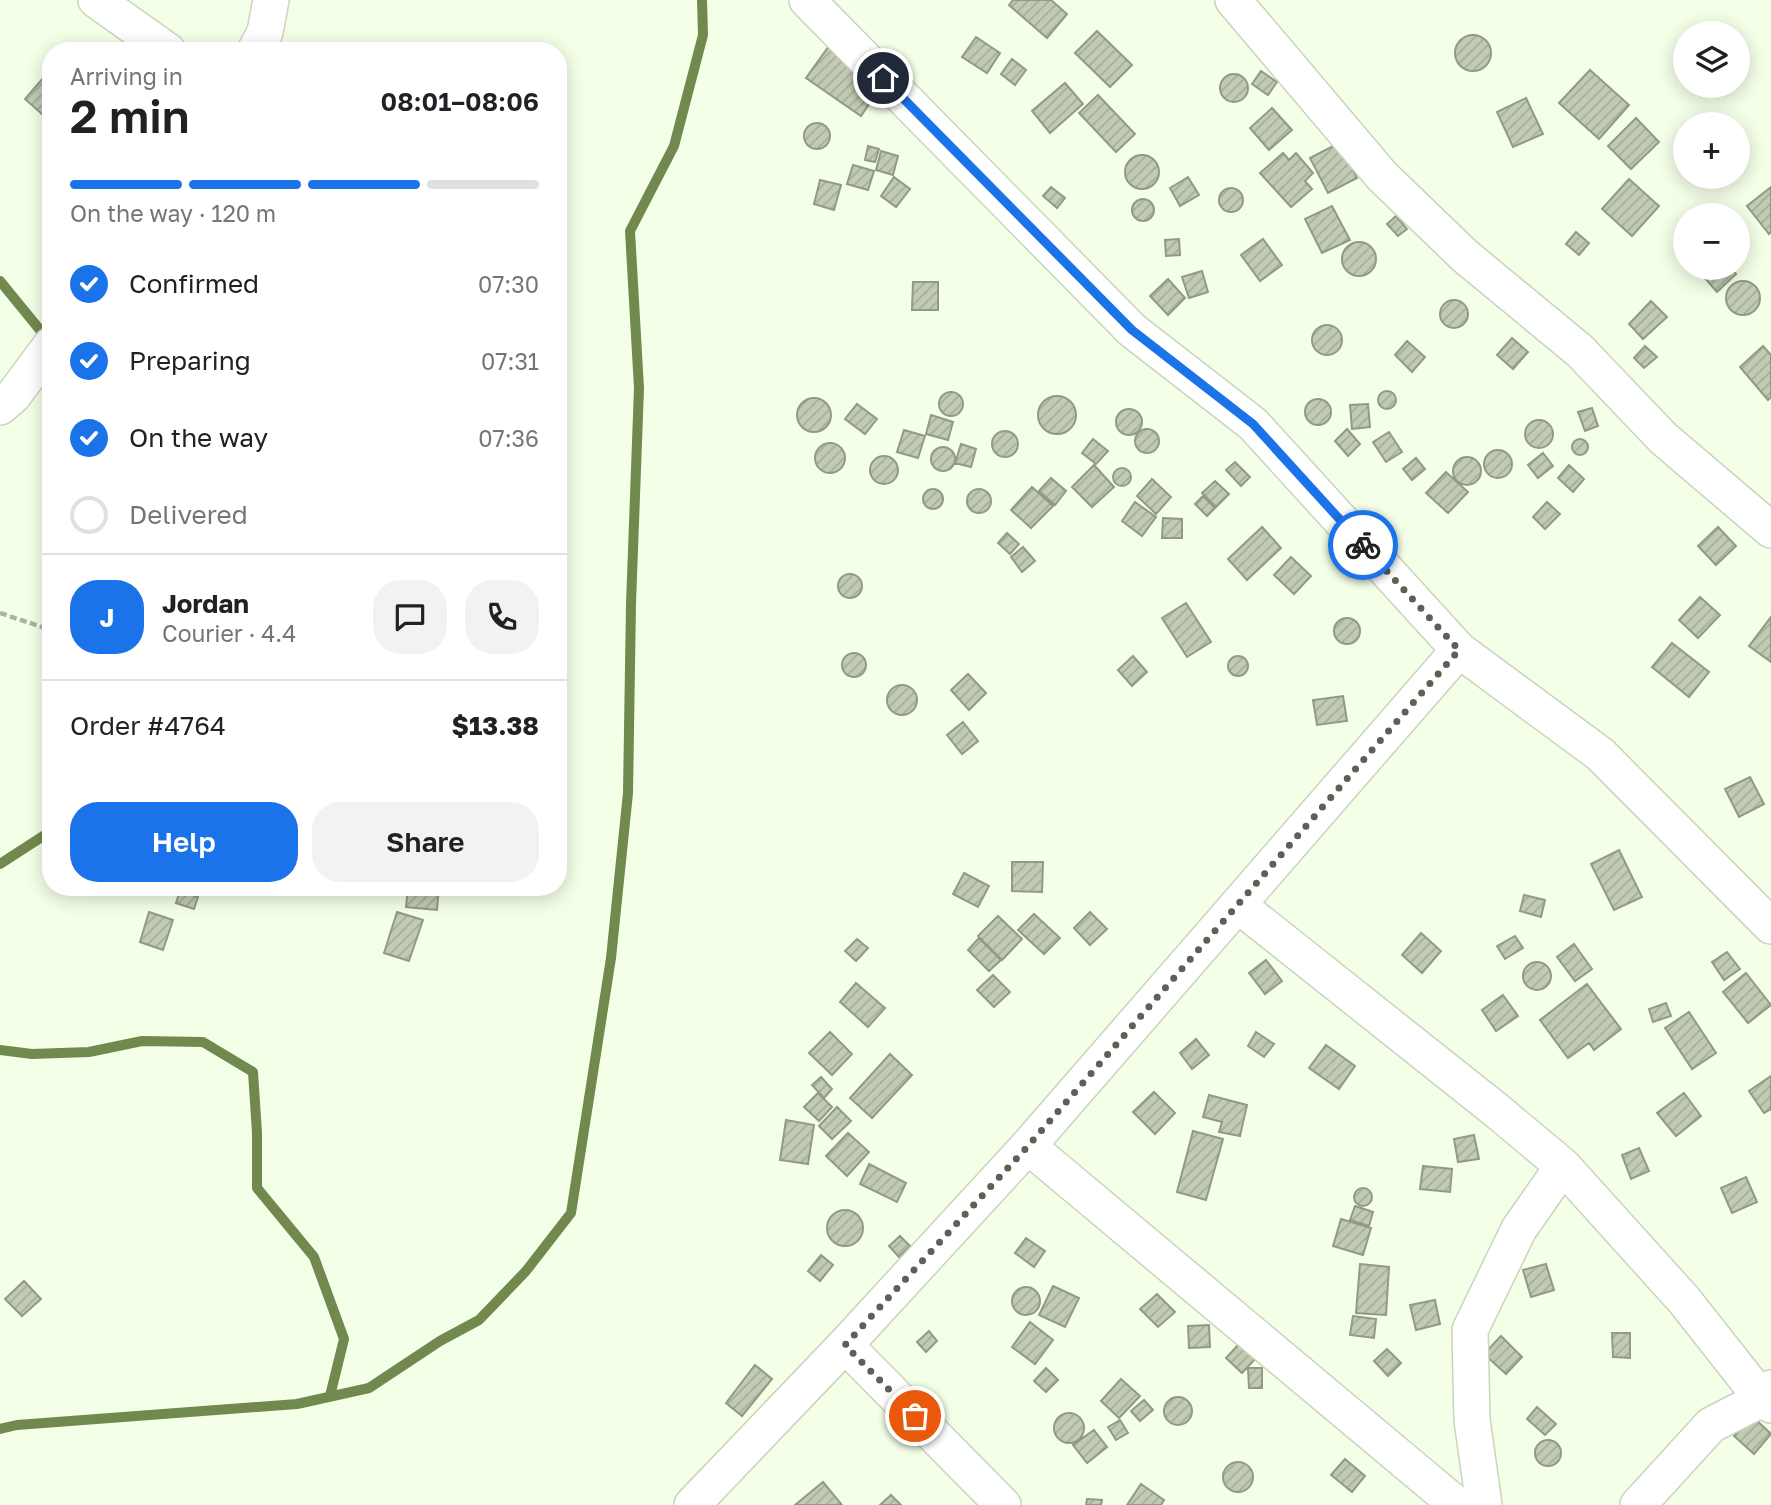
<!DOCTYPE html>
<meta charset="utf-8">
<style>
body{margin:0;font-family:"Golos Text",sans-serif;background:#f2f2f2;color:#202124;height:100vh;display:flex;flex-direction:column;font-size:26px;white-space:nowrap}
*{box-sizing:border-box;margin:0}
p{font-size:23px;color:#757577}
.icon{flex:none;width:38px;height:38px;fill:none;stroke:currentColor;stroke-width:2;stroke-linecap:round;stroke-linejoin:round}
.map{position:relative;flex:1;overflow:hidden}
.drawer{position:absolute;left:42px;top:42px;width:525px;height:854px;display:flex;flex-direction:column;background:#fff;border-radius:28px;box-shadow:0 4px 18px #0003}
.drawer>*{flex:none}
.controls{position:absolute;left:1673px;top:21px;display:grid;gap:14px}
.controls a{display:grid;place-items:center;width:77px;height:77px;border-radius:50%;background:#fff;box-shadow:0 4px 18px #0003;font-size:35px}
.pin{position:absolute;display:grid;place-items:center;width:60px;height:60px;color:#fff;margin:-30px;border:4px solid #fff;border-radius:50%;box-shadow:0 2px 7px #0007}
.courier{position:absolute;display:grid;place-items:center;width:70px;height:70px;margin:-35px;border:5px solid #1a73e8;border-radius:50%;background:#fff;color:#222;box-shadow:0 2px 9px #0007}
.headline em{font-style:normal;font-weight:600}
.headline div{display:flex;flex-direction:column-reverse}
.headline{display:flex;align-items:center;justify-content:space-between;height:119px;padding:0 28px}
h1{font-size:46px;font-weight:600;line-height:52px}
.bar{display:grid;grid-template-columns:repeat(4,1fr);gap:10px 7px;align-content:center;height:84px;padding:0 28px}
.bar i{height:9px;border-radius:5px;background:#e0e0e0}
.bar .active{background:#1a73e8}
.bar p{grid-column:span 4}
.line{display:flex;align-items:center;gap:18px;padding:0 28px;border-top:2px solid #e0e0e0}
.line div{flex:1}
.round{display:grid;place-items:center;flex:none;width:74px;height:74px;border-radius:28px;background:#f2f2f2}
ol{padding:0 28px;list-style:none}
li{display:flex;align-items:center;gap:21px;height:77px}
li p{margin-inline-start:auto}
li .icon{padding:7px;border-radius:50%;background:#1a73e8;color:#fff;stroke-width:4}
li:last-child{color:#757577}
li i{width:38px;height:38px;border:4px solid #e0e0e0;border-radius:50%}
.primary-button{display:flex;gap:14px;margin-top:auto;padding:14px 28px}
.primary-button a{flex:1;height:80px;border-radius:28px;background:#1a73e8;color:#fff;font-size:28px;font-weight:600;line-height:80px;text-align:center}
.primary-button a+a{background:#f2f2f2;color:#202124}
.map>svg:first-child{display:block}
</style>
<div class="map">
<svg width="1771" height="1505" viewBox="0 0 1771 1505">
<defs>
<pattern id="building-hatch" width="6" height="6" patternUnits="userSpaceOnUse" patternTransform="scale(1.75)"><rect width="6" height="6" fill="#c1cbb4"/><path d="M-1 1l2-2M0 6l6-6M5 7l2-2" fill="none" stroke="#a4ad99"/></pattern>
</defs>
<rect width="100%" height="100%" fill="#f4ffe8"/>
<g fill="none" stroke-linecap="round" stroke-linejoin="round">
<path stroke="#71894f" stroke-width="10" d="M0,281L49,341
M0,864L51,831
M0,1050L32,1054L89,1052L142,1041L203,1042L253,1072L257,1133V1188L314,1257L344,1339L330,1396
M0,1429L17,1425L297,1404L369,1388L440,1341L479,1320L526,1271L571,1213L611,958L628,793L631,604L639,388L630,231L674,146L703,35L702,0"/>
</g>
<path fill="url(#building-hatch)" stroke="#919a85" stroke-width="2" d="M1013,0H1051L1067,14L1047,38L1009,5Z
M1097,31L1132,65L1110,87L1075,53Z
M1455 53a18 18 0 1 1 36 0a18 18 0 1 1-36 0Z
M976,37L1000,53L987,73L962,57Z
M829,46L883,83L861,116L806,78Z
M1012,59L1026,70L1015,85L1001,74Z
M51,69V104L42,114L25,99Z
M1590,70L1629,105L1599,139L1559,103Z
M1261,71L1277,82L1268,95L1252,84Z
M1220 88a14 14 0 1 1 28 0a14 14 0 1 1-28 0Z
M1065,83L1083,104L1050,133L1032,111Z
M1098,95L1135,134L1116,152L1079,113Z
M1526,98L1543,134L1513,147L1497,112Z
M1272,108L1292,130L1269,150L1250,128Z
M1636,118L1659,142L1631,169L1608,146Z
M804 136a13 13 0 1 1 26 0a13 13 0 1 1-26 0Z
M1339,143L1357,178L1328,193L1310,158Z
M868,146L879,149L875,162L865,160Z
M881,151L898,156L893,175L876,170Z
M1283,153L1289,160L1296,153L1313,173L1305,181L1312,189L1291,207L1260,173Z
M1125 172a17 17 0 1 1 34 0a17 17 0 1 1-34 0Z
M853,165L874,171L868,190L847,184Z
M894,177L910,189L896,207L881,196Z
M1188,177L1199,195L1180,206L1170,188Z
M1629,179L1659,206L1632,236L1602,209Z
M820,180L841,185L834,210L814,204Z
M1051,187L1065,198L1057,208L1043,196Z
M1771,187V232L1769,234L1747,206Z
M1219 200a12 12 0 1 1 24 0a12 12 0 1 1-24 0Z
M1132 210a11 11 0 1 1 22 0a11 11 0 1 1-22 0Z
M1332,206L1350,240L1322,253L1305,219Z
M1396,216L1407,229L1398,236L1387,224Z
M1576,232L1589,243L1579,255L1566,244Z
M1179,239L1180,255L1166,256L1165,240Z
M1263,239L1282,265L1260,281L1241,255Z
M1342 259a17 17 0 1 1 34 0a17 17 0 1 1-34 0Z
M1696,268H1730L1736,274L1717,292Z
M1202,271L1208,292L1189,298L1182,277Z
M1168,279L1185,298L1168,315L1150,296Z
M1726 298a17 17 0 1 1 34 0a17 17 0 1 1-34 0Z
M913,282H938V310H912Z
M1440 314a14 14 0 1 1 28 0a14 14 0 1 1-28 0Z
M1651,301L1667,317L1643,339L1629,324Z
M1312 340a15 15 0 1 1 30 0a15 15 0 1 1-30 0Z
M1512,338L1528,352L1513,369L1497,355Z
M1407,341L1425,357L1412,372L1395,355Z
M1645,346L1657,357L1644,368L1634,358Z
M1763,346L1771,355V397L1768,400L1740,367Z
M1378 400a9 9 0 1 1 18 0a9 9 0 1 1-18 0Z
M939 404a12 12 0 1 1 24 0a12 12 0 1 1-24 0Z
M1038 415a19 19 0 1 1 38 0a19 19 0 1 1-38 0Z
M797 415a17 17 0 1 1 34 0a17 17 0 1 1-34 0Z
M1305 412a13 13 0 1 1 26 0a13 13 0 1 1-26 0Z
M857,404L877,419L865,434L845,419Z
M1368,404L1370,427L1352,429L1350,405Z
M1592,408L1598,426L1585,431L1578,412Z
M1116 422a13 13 0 1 1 26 0a13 13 0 1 1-26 0Z
M931,415L953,422L948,440L926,434Z
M1525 434a14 14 0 1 1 28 0a14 14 0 1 1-28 0Z
M1135 441a12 12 0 1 1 24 0a12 12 0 1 1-24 0Z
M1347,429L1360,444L1348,456L1335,441Z
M904,430L925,436L918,458L897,452Z
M992 444a13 13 0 1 1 26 0a13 13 0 1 1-26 0Z
M1389,432L1402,452L1386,462L1373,442Z
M1572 447a8 8 0 1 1 16 0a8 8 0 1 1-16 0Z
M1093,439L1108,451L1096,464L1082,453Z
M815 458a15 15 0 1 1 30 0a15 15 0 1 1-30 0Z
M961,444L976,449L971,467L955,463Z
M931 459a12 12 0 1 1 24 0a12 12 0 1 1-24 0Z
M1484 464a14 14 0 1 1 28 0a14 14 0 1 1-28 0Z
M1543,453L1553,466L1538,478L1528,465Z
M870 470a14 14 0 1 1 28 0a14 14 0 1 1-28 0Z
M1453 471a14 14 0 1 1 28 0a14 14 0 1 1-28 0Z
M1416,458L1425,469L1412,480L1403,469Z
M1235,462L1250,477L1241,486L1226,470Z
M1094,465L1114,487L1092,507L1072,487Z
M1569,465L1584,479L1573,492L1558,478Z
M1113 477a9 9 0 1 1 18 0a9 9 0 1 1-18 0Z
M1446,472L1468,492L1448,513L1426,493Z
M1051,478L1066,491L1055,505L1039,491Z
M1152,479L1171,497L1156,514L1137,496Z
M1215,481L1229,494L1216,507L1202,493Z
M1032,487L1053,506L1031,528L1011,510Z
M923 499a10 10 0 1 1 20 0a10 10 0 1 1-20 0Z
M967 501a12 12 0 1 1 24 0a12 12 0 1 1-24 0Z
M1203,496L1215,508L1207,516L1195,504Z
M1135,502L1156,517L1142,536L1122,521Z
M1547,502L1560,514L1545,529L1533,517Z
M1163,518L1182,519V538H1162Z
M1262,527L1281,548L1247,580L1228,559Z
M1718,527L1736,546L1716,565L1698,546Z
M1007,533L1019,544L1010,554L998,543Z
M1023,547L1035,561L1022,572L1011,557Z
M1291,557L1311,576L1294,594L1274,575Z
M838 586a12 12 0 1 1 24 0a12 12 0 1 1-24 0Z
M1700,597L1720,615L1698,638L1679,620Z
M1186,603L1211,642L1187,657L1162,618Z
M1771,617V662L1749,646Z
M1334 631a13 13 0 1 1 26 0a13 13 0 1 1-26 0Z
M1672,643L1709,672L1689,697L1652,667Z
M842 665a12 12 0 1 1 24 0a12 12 0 1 1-24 0Z
M1133,656L1147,672L1132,686L1118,670Z
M1228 666a10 10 0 1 1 20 0a10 10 0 1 1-20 0Z
M968,674L986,693L969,710L951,690Z
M887 700a15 15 0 1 1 30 0a15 15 0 1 1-30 0Z
M1343,696L1347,721L1317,725L1313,700Z
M963,722L978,741L962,754L947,735Z
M1750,777L1764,804L1739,817L1725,789Z
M1619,850L1642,897L1614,910L1591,864Z
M1012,862H1043L1042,892L1012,891Z
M964,873L989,886L978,907L953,894Z
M313,887H338L336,894Z
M408,887H439L437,910L406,907Z
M180,891L198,897L194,909L176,903Z
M1524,895L1545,900L1541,917L1520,911Z
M149,912L173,920L163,950L140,942Z
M397,912L423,920L409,961L384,953Z
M1090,912L1107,929L1090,945L1074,928Z
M1034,914L1060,938L1044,954L1018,930Z
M998,916L1022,939L1002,960L978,936Z
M1421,933L1441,951L1422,973L1402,955Z
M1515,936L1523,948L1505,959L1497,946Z
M979,938L1001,960L989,971L968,950Z
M857,939L868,948L856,961L845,951Z
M1574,944L1592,969L1575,981L1557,957Z
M1727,952L1740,969L1724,980L1712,962Z
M1266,960L1282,981L1265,994L1249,973Z
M1523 976a14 14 0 1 1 28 0a14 14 0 1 1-28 0Z
M1746,973L1771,1005L1748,1023L1723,992Z
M993,975L1010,992L994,1007L977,990Z
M856,983L885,1008L868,1027L840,1002Z
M1587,984L1621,1029L1594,1050L1589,1043L1568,1058L1540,1020Z
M1503,995L1518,1016L1496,1031L1482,1010Z
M1666,1003L1671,1016L1653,1022L1649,1009Z
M1689,1012L1716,1053L1692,1069L1665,1028Z
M830,1032L852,1054L832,1075L809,1053Z
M1256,1032L1274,1044L1264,1057L1248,1046Z
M1196,1039L1209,1055L1192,1069L1180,1053Z
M1326,1045L1355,1066L1339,1089L1309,1068Z
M890,1054L912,1075L872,1118L850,1098Z
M1771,1076V1109L1764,1113L1749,1091Z
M821,1077L832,1089L824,1098L812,1085Z
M1154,1092L1175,1113L1155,1134L1133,1112Z
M818,1093L832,1107L819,1121L804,1107Z
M1684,1093L1701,1116L1676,1136L1657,1113Z
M1209,1095L1247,1105L1240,1136L1219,1132L1222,1122L1203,1117Z
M837,1107L851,1121L832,1139L819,1126Z
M786,1120L814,1125L808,1164L780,1160Z
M1193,1131L1223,1139L1206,1200L1177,1192Z
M848,1133L869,1152L847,1176L826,1156Z
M1474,1135L1479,1159L1458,1162L1454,1139Z
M1639,1148L1649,1171L1631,1179L1622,1155Z
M869,1164L906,1183L897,1202L860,1184Z
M1423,1166L1452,1169L1450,1192L1420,1189Z
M1746,1177L1757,1202L1732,1213L1721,1188Z
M1354 1197a9 9 0 1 1 18 0a9 9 0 1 1-18 0Z
M1355,1206L1373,1212L1369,1226L1350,1220Z
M827 1228a18 18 0 1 1 36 0a18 18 0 1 1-36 0Z
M1341,1219L1371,1228L1363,1255L1333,1246Z
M900,1236L910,1246L899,1257L889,1246Z
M1026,1238L1045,1251L1034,1267L1015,1253Z
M821,1255L833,1265L820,1281L808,1271Z
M1360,1264L1389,1267L1386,1315L1356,1313Z
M1546,1264L1554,1290L1531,1297L1523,1270Z
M24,1281L41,1299L22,1316L5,1299Z
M1053,1286L1079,1298L1065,1327L1039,1315Z
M1012 1301a14 14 0 1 1 28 0a14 14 0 1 1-28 0Z
M1157,1294L1175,1312L1158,1327L1140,1309Z
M1435,1300L1440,1324L1416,1330L1410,1305Z
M1353,1316L1376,1319L1374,1338L1350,1335Z
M1030,1322L1053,1340L1035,1364L1012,1347Z
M1209,1325L1210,1347L1189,1348L1188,1326Z
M929,1331L937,1341L926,1352L917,1342Z
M1612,1333H1630V1358L1613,1357Z
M1501,1336L1522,1357L1506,1374L1484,1354Z
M1239,1344L1255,1359L1242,1373L1226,1358Z
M1387,1349L1401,1363L1388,1376L1374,1361Z
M755,1365L772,1379L742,1416L726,1403Z
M1046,1368L1058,1380L1046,1392L1034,1381Z
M1248,1368H1262V1388H1249Z
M1121,1379L1140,1396L1119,1418L1101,1401Z
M1164 1411a14 14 0 1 1 28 0a14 14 0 1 1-28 0Z
M1144,1400L1153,1410L1140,1421L1131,1411Z
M1537,1407L1556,1424L1545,1435L1527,1419Z
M1054 1428a15 15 0 1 1 30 0a15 15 0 1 1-30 0Z
M1752,1416L1771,1434L1754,1454L1734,1436Z
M1120,1420L1128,1433L1116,1440L1108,1427Z
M1094,1430L1107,1447L1087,1463L1073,1445Z
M1535 1453a13 13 0 1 1 26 0a13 13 0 1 1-26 0Z
M1345,1459L1365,1476L1352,1492L1331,1475Z
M1223 1477a15 15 0 1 1 30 0a15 15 0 1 1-30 0Z
M823,1482L842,1505H795Z
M1141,1484L1164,1500L1161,1505H1127Z
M891,1495L901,1505H880Z
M1087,1499L1102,1500L1101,1505H1086Z"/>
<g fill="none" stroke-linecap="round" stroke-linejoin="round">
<g stroke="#cad4bd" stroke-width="38">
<path id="street" d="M96,0L168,51
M807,0L1132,330L1253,424L1459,650L1600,754L1771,926
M1233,0L1382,176L1465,256L1580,351L1663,438L1771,530
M255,51L265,32L271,0
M0,407L13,396L51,345
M1238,905L1496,1110L1563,1166L1519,1229L1470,1330L1472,1420L1484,1505
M1028,1146L1457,1505
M1563,1166L1684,1300L1762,1399L1771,1405
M845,1345L1003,1505
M692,1505L845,1345L1028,1146L1459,650
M1638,1505L1711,1425L1762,1399L1771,1388"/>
</g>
<path stroke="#abb4a2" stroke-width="4.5" stroke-dasharray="7 3.5" stroke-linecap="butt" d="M0,613L51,630"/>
<use href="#street" stroke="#fff" stroke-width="35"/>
</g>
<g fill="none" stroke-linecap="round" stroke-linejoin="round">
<path stroke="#5b6155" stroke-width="7" stroke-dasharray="0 12.6" d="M915,1416L845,1345L1028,1146L1459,650L1363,545"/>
<path stroke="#1a73e8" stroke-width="9" d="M883,78L1132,330L1253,424L1363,545"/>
</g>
</svg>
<div class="controls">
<a><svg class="icon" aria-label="layers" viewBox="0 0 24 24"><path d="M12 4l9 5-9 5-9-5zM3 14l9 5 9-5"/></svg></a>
<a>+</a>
<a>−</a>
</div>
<div class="pin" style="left:915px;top:1416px;background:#ea580c"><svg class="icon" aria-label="bag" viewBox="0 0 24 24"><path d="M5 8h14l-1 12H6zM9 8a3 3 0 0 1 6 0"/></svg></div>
<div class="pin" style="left:883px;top:78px;background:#1f2937"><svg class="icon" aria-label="home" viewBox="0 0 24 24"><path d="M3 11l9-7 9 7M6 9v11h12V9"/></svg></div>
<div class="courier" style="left:1363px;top:545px"><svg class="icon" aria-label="bike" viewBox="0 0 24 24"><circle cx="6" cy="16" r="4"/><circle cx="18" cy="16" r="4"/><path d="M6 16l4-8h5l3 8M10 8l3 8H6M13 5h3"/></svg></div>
<section class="drawer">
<div class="headline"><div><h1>2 min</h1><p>Arriving in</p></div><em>08:01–08:06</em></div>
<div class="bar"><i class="active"></i><i class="active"></i><i class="active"></i><i></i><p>On the way · 120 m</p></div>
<ol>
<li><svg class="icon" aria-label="check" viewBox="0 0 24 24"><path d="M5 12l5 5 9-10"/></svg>Confirmed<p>07:30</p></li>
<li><svg class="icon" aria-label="check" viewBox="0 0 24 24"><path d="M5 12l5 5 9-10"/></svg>Preparing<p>07:31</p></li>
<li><svg class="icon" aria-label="check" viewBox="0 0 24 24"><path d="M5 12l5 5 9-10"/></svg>On the way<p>07:36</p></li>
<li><i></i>Delivered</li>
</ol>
<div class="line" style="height:126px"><b class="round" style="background:#1a73e8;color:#fff">J</b><div><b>Jordan</b><p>Courier · 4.4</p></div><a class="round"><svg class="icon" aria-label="chat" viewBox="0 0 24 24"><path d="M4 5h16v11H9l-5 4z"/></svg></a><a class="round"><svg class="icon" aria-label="phone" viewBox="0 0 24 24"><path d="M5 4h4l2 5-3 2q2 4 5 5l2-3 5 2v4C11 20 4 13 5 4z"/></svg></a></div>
<div class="line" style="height:91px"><div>Order #4764</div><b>$13.38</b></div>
<div class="primary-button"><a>Help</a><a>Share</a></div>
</section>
</div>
